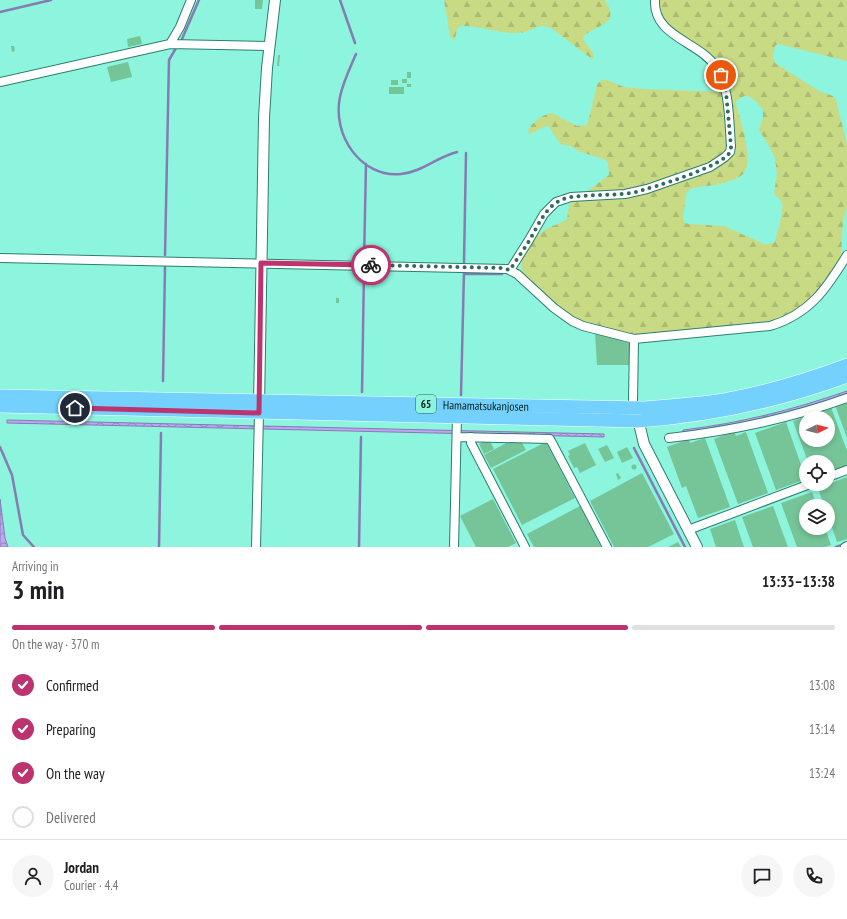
<!DOCTYPE html>
<meta charset="utf-8">
<style>
body{margin:0;font-family:"PT Sans Narrow",sans-serif;background:#f6f6f6;color:#202124;height:100vh;display:flex;flex-direction:column;font-size:15px;white-space:nowrap}
*{box-sizing:border-box;margin:0}
p{font-size:13px;color:#757577}
.icon{flex:none;width:22px;height:22px;fill:none;stroke:currentColor;stroke-width:2;stroke-linecap:round;stroke-linejoin:round}
.map{position:relative;height:547px;overflow:hidden}
.drawer{display:flex;flex-direction:column;background:#fff;flex:1}
.drawer>*{flex:none}
.needle{width:26px;rotate:84deg}
.controls{position:absolute;left:799px;top:411px;display:grid;gap:8px}
.controls a{display:grid;place-items:center;width:36px;height:36px;border-radius:50%;background:#fff;box-shadow:0 2px 6px #0003;font-size:20px}
.pin{position:absolute;display:grid;place-items:center;width:34px;height:34px;color:#fff;margin:-17px;border:2px solid #fff;border-radius:50%;box-shadow:0 1px 4px #0007}
.courier{position:absolute;display:grid;place-items:center;width:40px;height:40px;margin:-20px;border:3px solid #bc3370;border-radius:50%;background:#fff;color:#222;box-shadow:0 1px 5px #0007}
.overview em{font-style:normal;font-weight:600}
.overview div{display:flex;flex-direction:column-reverse}
.overview{display:flex;align-items:center;justify-content:space-between;height:68px;padding:0 12px}
h1{font-size:26px;font-weight:600;line-height:30px}
.bar{display:grid;grid-template-columns:repeat(4,1fr);gap:6px 4px;align-content:center;height:48px;padding:0 12px}
.bar i{height:5px;border-radius:3px;background:#e0e0e0}
.bar .current{background:#bc3370}
.bar p{grid-column:span 4}
.line{display:flex;align-items:center;gap:10px;padding:0 12px;border-top:1px solid #e0e0e0}
.line div{flex:1}
.round{display:grid;place-items:center;flex:none;width:42px;height:42px;border-radius:21px;background:#f6f6f6}
ol{padding:0 12px;list-style:none}
li{display:flex;align-items:center;gap:12px;height:44px}
li p{margin-inline-start:auto}
li .icon{padding:4px;border-radius:50%;background:#bc3370;color:#fff;stroke-width:4}
li:last-child{color:#757577}
li i{width:22px;height:22px;border:2px solid #e0e0e0;border-radius:50%}
.map>svg:first-child{display:block}
</style>
<div class="map">
<svg width="847" height="547" viewBox="0 0 847 547">
<defs>
<pattern id="forest-firs" width="22" height="20" patternUnits="userSpaceOnUse"><rect width="22" height="20" fill="#c9da85"/><path d="M5 1l3.5 6h-7zM16 11l3.5 6h-7z" fill="#abbb72"/></pattern>
<pattern id="water-waves" width="16" height="10" patternUnits="userSpaceOnUse"><rect width="16" height="10" fill="#bda4f4"/><path d="M0 5q4-4 8 0t8 0" fill="none" stroke="#9785c5"/></pattern>
</defs>
<rect width="100%" height="100%" fill="#8df4dd"/>
<path fill="url(#forest-firs)" fill-rule="evenodd" d="M444,0H605C621,26 598,23 583,37C584,45 594,49 594,58L592,59L551,28C537,22 533,32 519,33C499,34 480,25 460,26L457,29L455,39L453,40L450,36Z
M657,0H847V61L778,44L775,46L773,56L775,63L821,92L833,96L836,100L847,144V207L843,222L841,257L831,274L815,296L794,313L770,323L643,335C627,334 598,328 583,322C568,316 533,289 524,275C522,271 521,265 522,260C524,248 537,234 548,228C554,225 562,223 567,219L569,205L609,175L608,163L606,160L578,151L571,146L562,145L556,138L549,126C542,126 536,132 530,134L528,133C529,124 543,114 552,113L577,126L586,125L588,122L597,85L599,82L603,80H607L624,87L644,89L724,92L723,74L661,20ZM744,96C751,95 759,104 763,110V118L759,130L768,144L775,158L777,174L774,193C776,197 781,199 782,203C784,209 777,237 774,243L769,244H764L724,226L689,224L685,223L683,220L686,194L690,189C699,186 710,186 720,184C727,182 738,179 743,174C755,162 740,119 736,104V101Z"/>
<path fill="url(#water-waves)" stroke="#847cb3" d="M847,391V395L782,416L683,433V430C741,423 792,410 847,391Z
M7,420L604,434V437L7,423Z
M0,499L5,538L8,547H0Z"/>
<g fill="none" stroke-linecap="round" stroke-linejoin="round">
<path stroke="#847cb3" stroke-width="2.5" d="M340,0L355,43
M0,12L51,0
M182,39L199,0
M356,54C350,68 343,82 340,97C332,134 360,178 401,174C422,172 437,157 457,152
M165,255L169,60L176,48
M364,261L366,164
M464,263L466,153
M464,274H502
M163,381L165,267
M362,392L364,270
M461,395L464,271
M0,447L12,475L23,535L34,547
M634,448L685,547
M159,547L161,433
M359,547L361,437
M836,547L845,544"/>
</g>
<path fill="#76c598" fill-rule="evenodd" d="M255,0H263L262,9H255Z
M140,36L142,44L128,47L127,39Z
M11,46H14L15,51L12,52Z
M278,55H280L279,66H277Z
M128,62L132,77L111,82L107,67Z
M407,72H411V78H407Z
M402,79H407V83H402Z
M391,80H398V85H391Z
M407,84H411V87H407Z
M389,87H404V94H389Z
M336,298H339V303H336Z
M595,333L622,340V341L629,343L630,365H597Z
M847,401V438L835,405Z
M831,407L847,451V465L828,472V462H808L793,421ZM806,418H828V440H806Z
M786,422L806,479L776,490L755,433Z
M734,431L736,436L746,432L768,493L738,504L714,439Z
M705,438L730,507L698,518L686,486L682,488L667,447L689,439L690,443Z
M486,441H490L494,449L484,454L479,444Z
M510,441H521L526,450L491,468L484,455Z
M546,442L575,498L522,525L493,469Z
M585,443L596,465L580,473L577,467L574,468L568,456L570,455L568,451Z
M607,445L614,458L605,462L598,449Z
M627,447L633,458L622,463L617,452Z
M631.5 467a2.5 2.5 0 1 1 5 0a2.5 2.5 0 1 1-5 0Z
M618,473L621,478L618,480L616,474Z
M642,473L674,534L648,547H614L590,501Z
M847,477V539L837,542L828,516V506H824L818,488Z
M812,492L817,506H806V528H825L831,545L825,547H797L781,503Z
M493,499L516,543L508,547H476L460,516Z
M580,506L601,547H534L527,534Z
M773,506L788,547H753L742,517Z
M735,520L744,547H716L710,529Z
M678,542L681,547H668Z"/>
<g fill="none" stroke-linecap="round" stroke-linejoin="round">
<g stroke="#2d7e6f" stroke-width="10">
<path id="minor" d="M170,44L180,27L191,0
M0,82L170,44L270,46
M0,258L507,269L517,274L554,308L572,321L583,326L634,339L770,326C810,314 827,288 847,255
M510,270L529,240L544,214L556,202L571,197L625,194L647,189L710,167L725,157L730,152L731,146C729,122 730,87 716,67C699,41 653,37 655,0
M634,339L633,401L635,409
M457,437L550,439L607,547
M471,437V443L525,547
M669,438C730,431 789,419 847,398
M828,477L847,470
M688,530L810,484
M256,547L259,413
M454,547L457,416
M845,547L847,546"/>
</g>
<g stroke="#2d7e6f" stroke-width="12">
<path id="tertiary" d="M259,407L264,118L267,68L275,0
M637,415L644,444L697,547"/>
</g>
<g stroke="#fff" stroke-width="14">
<g id="primary">
<path id="s1" d="M0,396L645,408C671,406 698,404 724,400C766,392 807,380 847,365"/>
<path d="M0,406L638,421C710,416 779,401 847,376"/>
</g>
</g>
<use href="#minor" stroke="#fff" stroke-width="8"/>
<use href="#tertiary" stroke="#fff" stroke-width="10"/>
<use href="#primary" stroke="#74d1fe" stroke-width="13"/>
</g>
<g fill="none" stroke-linecap="round" stroke-linejoin="round">
<path stroke="#316a5e" stroke-width="4" stroke-dasharray="0 7.2" d="M371,265L501,268L510,270C516,260 523,251 529,241C540,223 547,200 572,197C593,194 615,196 636,192C654,187 722,167 730,152C731,150 731,148 731,146L726,92L721,75"/>
<path stroke="#bc3370" stroke-width="5" d="M75,408L259,413L261,263L371,265"/>
</g>
<g text-anchor="middle" dominant-baseline="central" stroke-width="4" stroke-linejoin="round" paint-order="stroke">
<rect fill="#8df4dd" stroke="#2a6054" stroke-width="1" x="416" y="395" width="20" height="18" rx="3"/>
<g font-size="11" font-weight="bold" fill="#00201a">
<text x="426" y="404">65</text>
</g>
<g font-size="12" fill="#00201a" stroke="#8df4dd">
<text stroke="none"><textPath href="#s1" startOffset="486">Hamamatsukanjosen</textPath></text>
</g>
</g>
</svg>
<div class="controls">
<a><svg class="needle" viewBox="-14 -14 28 28"><path d="M0-13l5 13h-10z" fill="#e53935"/><path d="M0 13l5-13h-10z" fill="#757577"/></svg></a>
<a><svg class="icon" aria-label="locate" viewBox="0 0 24 24"><circle cx="12" cy="12" r="6"/><path d="M12 2v4M12 18v4M2 12h4M18 12h4"/></svg></a>
<a><svg class="icon" aria-label="layers" viewBox="0 0 24 24"><path d="M12 4l9 5-9 5-9-5zM3 14l9 5 9-5"/></svg></a>
</div>
<div class="pin" style="left:721px;top:75px;background:#ea580c"><svg class="icon" aria-label="bag" viewBox="0 0 24 24"><path d="M5 8h14l-1 12H6zM9 8a3 3 0 0 1 6 0"/></svg></div>
<div class="pin" style="left:75px;top:408px;background:#1f2937"><svg class="icon" aria-label="home" viewBox="0 0 24 24"><path d="M3 11l9-7 9 7M6 9v11h12V9"/></svg></div>
<div class="courier" style="left:371px;top:265px"><svg class="icon" aria-label="bike" viewBox="0 0 24 24"><circle cx="6" cy="16" r="4"/><circle cx="18" cy="16" r="4"/><path d="M6 16l4-8h5l3 8M10 8l3 8H6M13 5h3"/></svg></div>
</div>
<section class="drawer">
<div class="overview"><div><h1>3 min</h1><p>Arriving in</p></div><em>13:33–13:38</em></div>
<div class="bar"><i class="current"></i><i class="current"></i><i class="current"></i><i></i><p>On the way · 370 m</p></div>
<ol>
<li><svg class="icon" aria-label="check" viewBox="0 0 24 24"><path d="M5 12l5 5 9-10"/></svg>Confirmed<p>13:08</p></li>
<li><svg class="icon" aria-label="check" viewBox="0 0 24 24"><path d="M5 12l5 5 9-10"/></svg>Preparing<p>13:14</p></li>
<li><svg class="icon" aria-label="check" viewBox="0 0 24 24"><path d="M5 12l5 5 9-10"/></svg>On the way<p>13:24</p></li>
<li><i></i>Delivered</li>
</ol>
<div class="line" style="height:72px"><a class="round"><svg class="icon" aria-label="person" viewBox="0 0 24 24"><circle cx="12" cy="8" r="4"/><path d="M4 21q1-7 8-7t8 7"/></svg></a><div><b>Jordan</b><p>Courier · 4.4</p></div><a class="round"><svg class="icon" aria-label="chat" viewBox="0 0 24 24"><path d="M4 5h16v11H9l-5 4z"/></svg></a><a class="round"><svg class="icon" aria-label="phone" viewBox="0 0 24 24"><path d="M5 4h4l2 5-3 2q2 4 5 5l2-3 5 2v4C11 20 4 13 5 4z"/></svg></a></div>
</section>
